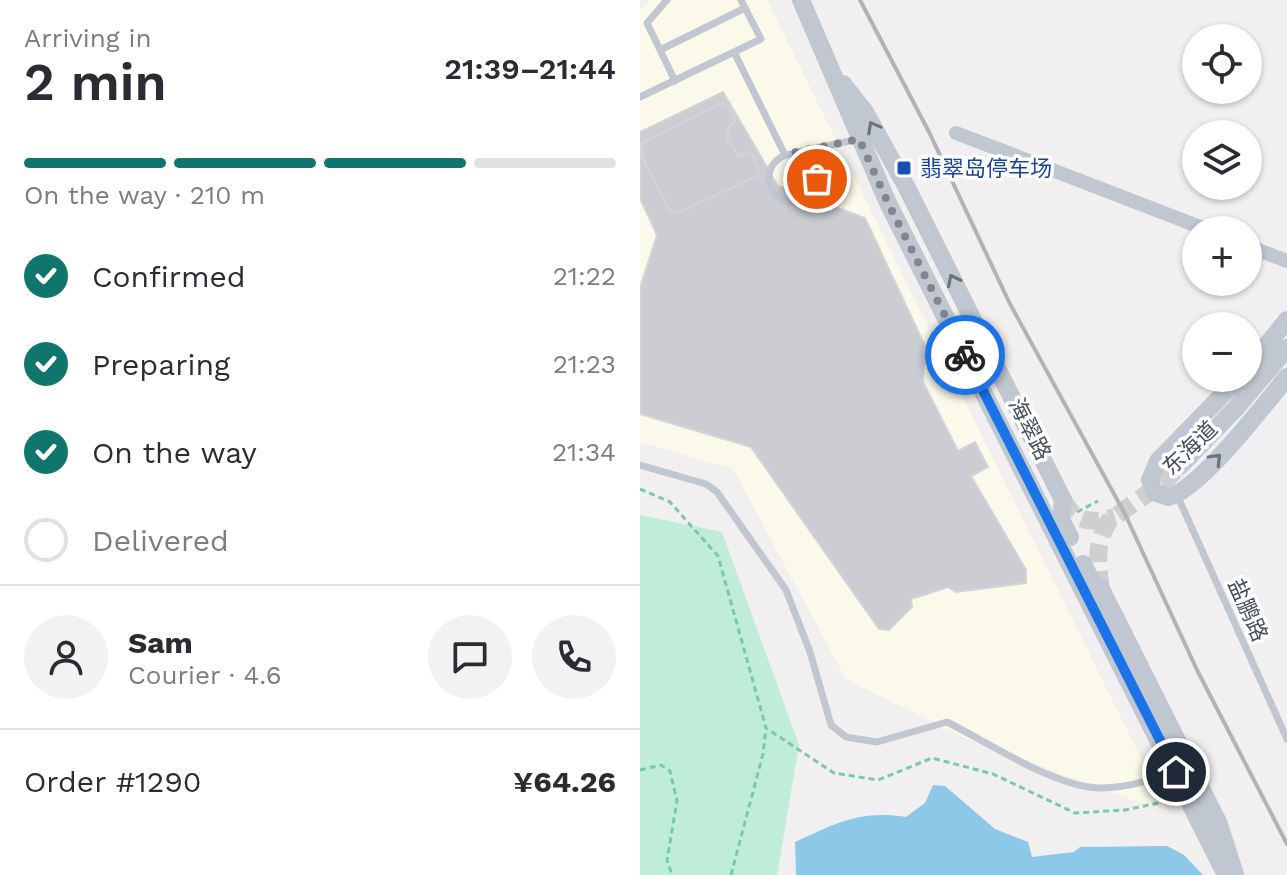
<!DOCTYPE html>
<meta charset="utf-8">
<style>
body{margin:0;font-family:"Work Sans","Noto Sans SC",sans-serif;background:#f2f2f3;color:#2b2b33;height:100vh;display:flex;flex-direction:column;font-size:30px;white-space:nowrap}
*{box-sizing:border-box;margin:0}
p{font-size:26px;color:#7c7c81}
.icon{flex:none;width:44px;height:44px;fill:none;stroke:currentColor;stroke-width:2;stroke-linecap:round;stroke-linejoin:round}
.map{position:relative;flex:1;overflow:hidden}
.side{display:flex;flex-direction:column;background:#fff;width:640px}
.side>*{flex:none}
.fabs{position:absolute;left:542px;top:24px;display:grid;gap:16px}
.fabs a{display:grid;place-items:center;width:80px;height:80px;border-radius:50%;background:#fff;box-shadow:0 2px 6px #0004;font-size:40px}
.pin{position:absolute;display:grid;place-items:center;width:68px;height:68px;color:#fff;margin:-34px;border:4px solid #fff;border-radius:50%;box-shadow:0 2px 8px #0007}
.courier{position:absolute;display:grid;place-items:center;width:80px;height:80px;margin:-40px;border:6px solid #1a73e8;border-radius:50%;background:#fff;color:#222;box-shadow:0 2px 10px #0007}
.head em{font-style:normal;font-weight:600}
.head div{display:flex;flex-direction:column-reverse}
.head{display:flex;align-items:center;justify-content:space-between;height:136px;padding:0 24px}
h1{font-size:52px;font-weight:600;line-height:60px}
.bar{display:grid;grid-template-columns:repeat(4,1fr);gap:12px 8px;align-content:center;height:96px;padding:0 24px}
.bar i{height:10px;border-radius:6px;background:#e1e1e2}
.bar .current{background:#0f766e}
.bar p{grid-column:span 4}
.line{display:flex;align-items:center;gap:20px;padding:0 24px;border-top:2px solid #e1e1e2}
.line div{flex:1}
.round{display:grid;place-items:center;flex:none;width:84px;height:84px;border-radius:42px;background:#f2f2f3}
ol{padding:0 24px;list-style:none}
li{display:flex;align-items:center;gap:24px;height:88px}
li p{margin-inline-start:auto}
li .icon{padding:8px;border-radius:50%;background:#0f766e;color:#fff;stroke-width:4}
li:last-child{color:#7c7c81}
li i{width:44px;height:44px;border:4px solid #e1e1e2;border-radius:50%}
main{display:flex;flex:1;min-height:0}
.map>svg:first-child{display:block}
</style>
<main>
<section class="side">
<div class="head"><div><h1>2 min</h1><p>Arriving in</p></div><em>21:39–21:44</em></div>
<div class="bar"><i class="current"></i><i class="current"></i><i class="current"></i><i></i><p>On the way · 210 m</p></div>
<ol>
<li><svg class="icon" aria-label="check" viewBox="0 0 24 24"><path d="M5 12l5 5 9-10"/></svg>Confirmed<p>21:22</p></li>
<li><svg class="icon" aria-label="check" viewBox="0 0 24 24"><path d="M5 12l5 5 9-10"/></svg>Preparing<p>21:23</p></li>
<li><svg class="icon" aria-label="check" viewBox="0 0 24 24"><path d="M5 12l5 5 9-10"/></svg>On the way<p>21:34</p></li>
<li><i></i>Delivered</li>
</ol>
<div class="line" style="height:144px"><a class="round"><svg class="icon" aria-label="person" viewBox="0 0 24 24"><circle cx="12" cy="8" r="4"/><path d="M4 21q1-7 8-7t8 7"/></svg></a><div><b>Sam</b><p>Courier · 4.6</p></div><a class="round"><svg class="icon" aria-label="chat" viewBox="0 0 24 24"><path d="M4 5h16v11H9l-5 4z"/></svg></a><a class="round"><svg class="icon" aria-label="phone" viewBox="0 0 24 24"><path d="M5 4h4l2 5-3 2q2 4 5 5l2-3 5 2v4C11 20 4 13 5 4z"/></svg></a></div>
<div class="line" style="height:104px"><div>Order #1290</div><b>¥64.26</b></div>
</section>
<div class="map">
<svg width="647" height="875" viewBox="0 0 647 875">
<rect width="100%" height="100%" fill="#f1efef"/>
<path fill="#fbf9e9" d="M10,0H127L528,813L327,739L206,679L93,469L0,442V9Z"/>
<path fill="#bfedd8" d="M0,515L82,532L159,745L137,875H0Z"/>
<path fill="#8dc8e9" d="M293,785L305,786L355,829L388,842L392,857L434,852L440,847L527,846L544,855L563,875H156L155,842C198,823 218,810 266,817L285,803Z"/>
<path fill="#cccdd3" stroke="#d3d4da" stroke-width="2" d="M83,92L138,186L225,218L285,346L283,382L318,451L335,442L348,467L331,476L386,570V583L316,592L308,587L271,599L272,607L249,630L239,629L111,447L0,414V288L17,235L0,198V132Z
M82,103L90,108L95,121L88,129L87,139L99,156L111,152L119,168L117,176L38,213L30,211L1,155L3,142Z"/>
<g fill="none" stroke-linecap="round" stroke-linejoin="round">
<path stroke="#cfcfd2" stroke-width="18" stroke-dasharray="18 9" stroke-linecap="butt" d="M423,500C435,523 452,524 475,517
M461,589C457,565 455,542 469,521L525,481L540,466"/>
<path stroke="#78caae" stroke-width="3" stroke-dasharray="6 4" stroke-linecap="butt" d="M0,489L30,502L78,556L126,728L194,773L238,780L292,758L353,774L435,813L485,810L533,800
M437,512L458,501
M0,770L21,765L30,771L37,801L27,860L32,875
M91,875L123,754L126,728"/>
<path stroke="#c0c7d0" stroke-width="7" d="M27,0L7,23L35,81
M20,50L105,8
M94,52L121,39L101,0
M0,97L94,52L145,155
M158,152L219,139
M129 178a24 24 0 1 1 48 0a24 24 0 1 1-48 0Z
M0,465L66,484L77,492L146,590L170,652L191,725L206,737L237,742L307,722C347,742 406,781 449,787C477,791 508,781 535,772
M537,495L647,739"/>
<path stroke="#c0c7d0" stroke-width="14" d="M316,133L568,230
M608,246L647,261"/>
<path stroke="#c0c7d0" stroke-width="18" d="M161,0L248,203L586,875
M203,84L225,112L266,186L423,500L421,520L430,537
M608,368L647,320
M599,378L518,461L510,480L514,492L528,497C558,492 626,403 647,377
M540,466L596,408L647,348
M443,564L450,578L461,589L578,822L595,874"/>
<path stroke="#b1b3b9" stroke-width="4" d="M220,0L289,132L369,302L485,514L557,670L647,844"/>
</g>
<defs><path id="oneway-chevron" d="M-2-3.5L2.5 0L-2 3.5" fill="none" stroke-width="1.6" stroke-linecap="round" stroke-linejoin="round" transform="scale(2)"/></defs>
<g stroke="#6b737f">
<use href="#oneway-chevron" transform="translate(233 127) rotate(-119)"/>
<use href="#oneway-chevron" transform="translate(313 280) rotate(-117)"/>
<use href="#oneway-chevron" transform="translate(576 459) rotate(-46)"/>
</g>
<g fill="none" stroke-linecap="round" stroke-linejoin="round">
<path stroke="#82878f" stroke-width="8" stroke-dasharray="0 14.4" d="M177,179C176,164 168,155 152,153L219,139L248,203L325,355"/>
<path stroke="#1a73e8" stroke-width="10" d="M325,355L536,772"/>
</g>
<rect fill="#1a4fb4" stroke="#fff" stroke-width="3" x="256" y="160" width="16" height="16" rx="4"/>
<g text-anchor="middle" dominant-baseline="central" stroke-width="7" stroke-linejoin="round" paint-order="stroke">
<g font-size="22" fill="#164399" stroke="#fff" text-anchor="start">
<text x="280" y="168">翡翠岛停车场</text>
</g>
<g font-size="22" fill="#474f5c" stroke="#fff">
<text transform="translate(390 429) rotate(63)">海翠路</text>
<text transform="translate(550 448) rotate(-44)">东海道</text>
<text transform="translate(608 610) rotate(66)">盐鹏路</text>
</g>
</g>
</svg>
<div class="fabs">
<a><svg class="icon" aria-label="locate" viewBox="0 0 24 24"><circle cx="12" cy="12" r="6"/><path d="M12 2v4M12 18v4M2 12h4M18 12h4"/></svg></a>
<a><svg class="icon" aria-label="layers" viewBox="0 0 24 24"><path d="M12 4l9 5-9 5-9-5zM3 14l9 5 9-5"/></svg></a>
<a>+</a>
<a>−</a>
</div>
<div class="pin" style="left:177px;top:179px;background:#ea580c"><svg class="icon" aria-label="bag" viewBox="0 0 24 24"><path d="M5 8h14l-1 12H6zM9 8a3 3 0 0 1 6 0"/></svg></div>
<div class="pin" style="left:536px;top:772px;background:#1f2937"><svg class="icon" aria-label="home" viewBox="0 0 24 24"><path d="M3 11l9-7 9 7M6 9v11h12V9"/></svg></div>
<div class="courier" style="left:325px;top:355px"><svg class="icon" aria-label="bike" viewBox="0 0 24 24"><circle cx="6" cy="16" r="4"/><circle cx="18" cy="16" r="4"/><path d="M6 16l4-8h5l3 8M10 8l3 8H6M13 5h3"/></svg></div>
</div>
</main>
